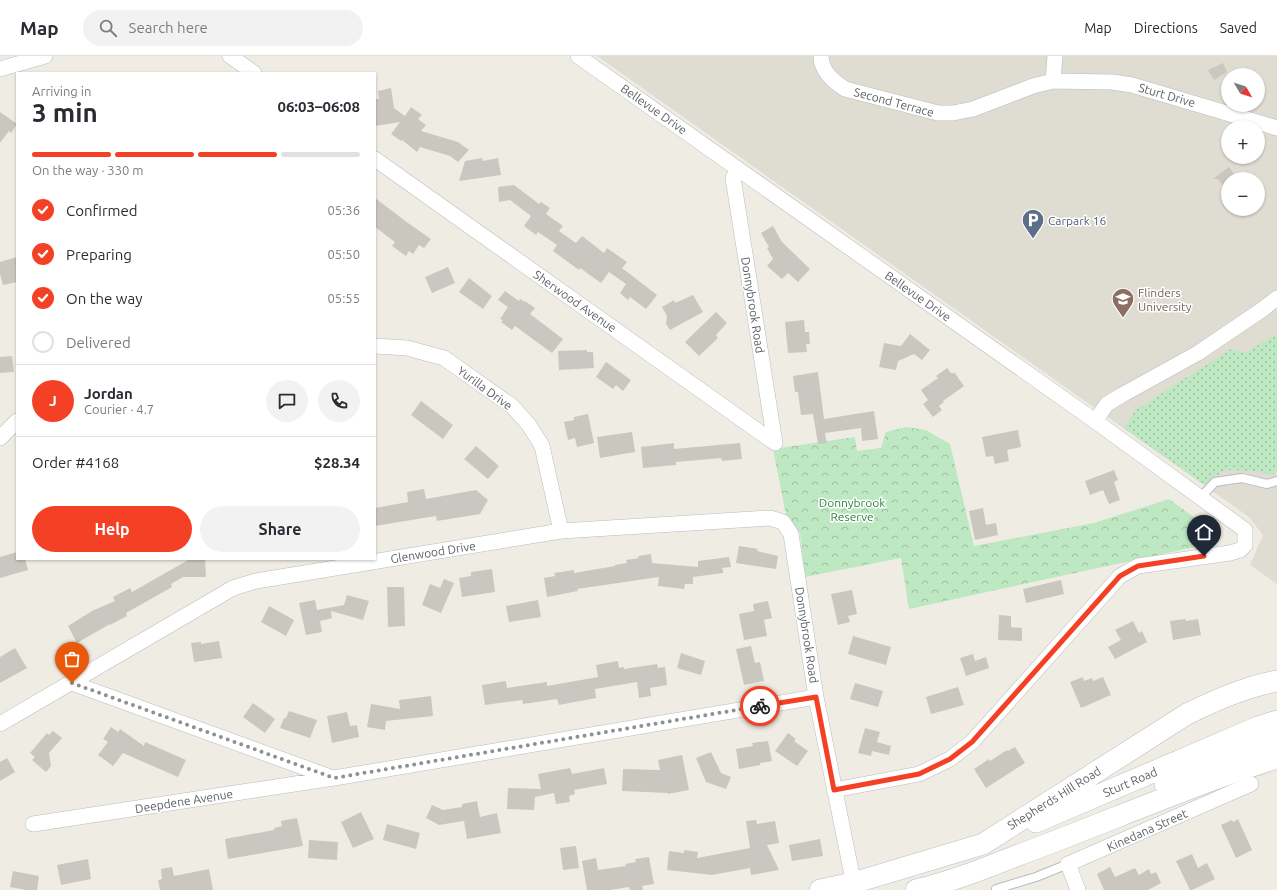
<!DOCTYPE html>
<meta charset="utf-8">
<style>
body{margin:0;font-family:Ubuntu,sans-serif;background:#f2f2f3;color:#2b2b33;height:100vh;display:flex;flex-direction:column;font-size:15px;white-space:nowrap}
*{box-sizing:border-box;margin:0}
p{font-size:13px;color:#7c7c81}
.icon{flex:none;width:22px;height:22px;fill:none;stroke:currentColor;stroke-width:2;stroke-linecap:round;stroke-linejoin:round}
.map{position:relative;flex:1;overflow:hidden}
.details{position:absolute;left:16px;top:16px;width:360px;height:488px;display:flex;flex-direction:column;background:#fff;border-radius:0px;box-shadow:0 1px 3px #0004}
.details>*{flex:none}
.needle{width:26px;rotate:129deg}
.tools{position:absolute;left:1221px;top:12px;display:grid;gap:8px}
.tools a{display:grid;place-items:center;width:44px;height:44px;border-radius:50%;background:#fff;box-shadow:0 1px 3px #0004;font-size:20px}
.pin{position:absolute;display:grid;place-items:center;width:34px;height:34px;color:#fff;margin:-41px -17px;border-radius:50% 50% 50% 0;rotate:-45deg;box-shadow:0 0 4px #0007}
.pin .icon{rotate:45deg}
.courier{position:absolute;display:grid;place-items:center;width:40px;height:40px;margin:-20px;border:3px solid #f44125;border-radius:50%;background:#fff;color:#222;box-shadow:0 1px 5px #0007}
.headline em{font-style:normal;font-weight:700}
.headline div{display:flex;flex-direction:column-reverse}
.headline{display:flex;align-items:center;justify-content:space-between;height:68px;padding:0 16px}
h1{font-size:26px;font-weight:700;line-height:30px}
.bar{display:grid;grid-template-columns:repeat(4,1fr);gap:6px 4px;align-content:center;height:48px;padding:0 16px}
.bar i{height:5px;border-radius:3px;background:#e1e1e2}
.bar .current{background:#f44125}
.bar p{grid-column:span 4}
.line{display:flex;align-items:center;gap:10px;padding:0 16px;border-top:1px solid #e1e1e2}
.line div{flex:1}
.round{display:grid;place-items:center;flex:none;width:42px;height:42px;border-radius:21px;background:#f2f2f3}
ol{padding:0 16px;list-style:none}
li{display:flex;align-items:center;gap:12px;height:44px}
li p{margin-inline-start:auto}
li .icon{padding:4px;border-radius:50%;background:#f44125;color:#fff;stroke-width:4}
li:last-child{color:#7c7c81}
li i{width:22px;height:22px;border:2px solid #e1e1e2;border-radius:50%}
.button{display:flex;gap:8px;margin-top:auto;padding:8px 16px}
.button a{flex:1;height:46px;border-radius:24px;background:#f44125;color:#fff;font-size:16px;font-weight:700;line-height:46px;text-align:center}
.button a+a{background:#f2f2f3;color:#2b2b33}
header{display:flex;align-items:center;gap:24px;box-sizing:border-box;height:56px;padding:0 20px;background:#fff;border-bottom:1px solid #e1e1e2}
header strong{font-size:19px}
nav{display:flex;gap:22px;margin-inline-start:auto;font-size:14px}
.search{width:280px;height:36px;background:#f2f2f3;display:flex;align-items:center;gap:10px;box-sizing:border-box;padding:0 14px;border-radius:22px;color:#7c7c81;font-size:15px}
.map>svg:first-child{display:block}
</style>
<header>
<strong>Map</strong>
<div class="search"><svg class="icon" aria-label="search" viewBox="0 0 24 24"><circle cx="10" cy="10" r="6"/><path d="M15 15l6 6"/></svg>Search here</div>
<nav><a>Map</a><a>Directions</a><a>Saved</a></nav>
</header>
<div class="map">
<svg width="1277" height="834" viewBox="0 0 1277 834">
<defs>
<pattern id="grass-dots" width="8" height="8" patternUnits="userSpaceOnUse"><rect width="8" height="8" fill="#bee8c1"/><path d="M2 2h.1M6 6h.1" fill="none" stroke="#9dbfa0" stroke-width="1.8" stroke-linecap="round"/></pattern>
<pattern id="park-crowns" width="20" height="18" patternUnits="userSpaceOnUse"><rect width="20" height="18" fill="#bee8c1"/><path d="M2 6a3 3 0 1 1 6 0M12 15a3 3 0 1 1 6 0" fill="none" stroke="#9dbfa0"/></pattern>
</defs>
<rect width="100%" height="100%" fill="#efede3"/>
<path fill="#dfdcd2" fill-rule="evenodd" d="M597,0H1277V528L1250,509L1263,479L1249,461ZM1228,19H1258V49H1228ZM1228,71H1258V101H1228ZM1228,123H1258V153H1228Z"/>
<path fill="url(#grass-dots)" d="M1277,278V413L1273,419L1256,415L1224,414L1205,429L1124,372L1136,354L1231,293L1245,297Z"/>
<path fill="url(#park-crowns)" d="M906,371L926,374L950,388L974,490L1094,467L1169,443L1220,480L1218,486L909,553L901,502L805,521L800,477L786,459L773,393L855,381L857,395L881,392L886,376Z"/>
<path fill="#cac7c0" d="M1223,7L1227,16L1214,24L1208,14Z
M391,32L394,52L405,60L411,51L422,59L418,63L426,69L421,75L458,86L469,94L458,106L450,100L420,91L417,96L402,84L401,85L391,78L400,66L375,70V43H379L378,35Z
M0,56L17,68L11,77L9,75L0,87Z
M482,102L483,105L498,102L501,119L459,125L465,105Z
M1229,111L1238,123H1228V137L1218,123H1213Z
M514,129L539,148L541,146L550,152L546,158L563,170L559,175L576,187L582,180L604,197L607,192L627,206L622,212L657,239L646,253L630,241L628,244L620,237L626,228L609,216L601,227L580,212L579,214L553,195L557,189L538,176L536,179L524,170L531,160L510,144L499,146L498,131Z
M375,142L408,167L431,183L424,192L419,189L413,198L409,195L406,200L392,190L395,186L375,171Z
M773,170L782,186L810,213L798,226L788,217L782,223L767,210L773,203L767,192L769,191L761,177Z
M17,201V226L3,229L0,218V206Z
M448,211L455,227L432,237L425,221Z
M469,222L492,240L483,253L459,236Z
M505,235L519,245L520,243L525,246V245L535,252L530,258L563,283L552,297L515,270L512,274L501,266L503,264L500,263L508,251L498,244Z
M693,239L703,256L670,274L666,268L667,260L662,251L674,244L675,247Z
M716,256L727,267L716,279L718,282L699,300L685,286Z
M804,264L805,276H809L810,288H806L807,296L788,297L785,266Z
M910,278L930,294L922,304L914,298L898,305L896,314L879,311L884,287L901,290Z
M587,294V296H593L594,312L559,314L558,295Z
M12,300L14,316L0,317V301Z
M606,306L631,324L623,335L616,329L613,333L596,321Z
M947,312L952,318L954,316L964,330L943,345L944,346L939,350L942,354L933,361L923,348L928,344L921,334L938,322L936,320Z
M818,316L824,363L874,355L878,383L862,385L861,372L825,377L827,387L818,388L813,358L801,359L798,336H795L793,320Z
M421,345L453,369L443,383L411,359Z
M588,358L594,387L577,391L575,382L568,384L564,366L574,364V361Z
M1018,374L1021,391L1007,394L1009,405L995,408L993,400L986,401L982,381Z
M632,376L635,396L600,402L597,381Z
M674,387V393L740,387L742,403L722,405L721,402L676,406V409L643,412L641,391Z
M476,390L499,410L488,423L464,403Z
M1114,414L1118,424L1114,426L1120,444L1109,448L1103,434L1090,439L1085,425Z
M424,433L426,443L476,434L488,444L480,458L437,465L436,460L375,470V452L408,446L407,436Z
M983,452L986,469L996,467L998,479L975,484L969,455Z
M739,490L758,493L757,495L778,500L776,513L736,507Z
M17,496V503H25L28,514L0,522V501Z
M651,498L652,507L698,511V505L729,501L731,511L721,512L723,513V517L693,521V528H685L684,533L658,530L659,521L577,533L578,535L547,541L544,522L555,520L554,517L574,514V517L615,510V509L627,507L626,504L639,502L638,500Z
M190,503H205L206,521H183L171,528L172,531L126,557L127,560L110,569V568L77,587L68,570L92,555L115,545L113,541L130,532L132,536Z
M492,513L495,536L462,541L459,522L471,520V516Z
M444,523L454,527L441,557L422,549L430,528L440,532Z
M1061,524L1064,538L1026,547L1023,533Z
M387,531H404L405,570L388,571Z
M852,534L857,558L848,560L850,566L838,569L831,538Z
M347,539L369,545L363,564L331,555L332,562L320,565L322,576L306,579L299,547L315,544L317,554L344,549Z
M538,544L541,561L509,566L506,550Z
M768,545L772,562L764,564L767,580L744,584L739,558L754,555L753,548Z
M269,550L294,564L286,580L261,566Z
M999,559L1011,560V571L1022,572V585L998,584Z
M1185,563L1186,565L1198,563L1201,579L1173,584L1170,565Z
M1133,565L1139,577L1142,575L1147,586L1115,603L1108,591L1121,584L1115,574Z
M853,580L891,591L886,609L848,598Z
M219,585L222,602L194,606L191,587L201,586V588Z
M751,590L755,607L760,606L764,625L744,629L736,593Z
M15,592L27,612L0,627V601Z
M681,597L705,605L701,619L677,612Z
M973,598L975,605L986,601L989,612L966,620L960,602Z
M618,605L619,612L624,611V613L657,608L658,612L665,611L667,629L650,632L651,640L639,642L637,626L595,633L596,642L559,649L557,643L523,648L522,644L485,649L482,629L506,625L507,632L547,626V630L598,621L596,609Z
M1083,621L1084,625L1092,622L1093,625L1103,621L1111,639L1081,652L1070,626Z
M855,627L883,635L878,651L850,643Z
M958,631L964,649L931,658L926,641Z
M431,640L433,660L386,665L385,674L367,671L371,648L400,653L399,644Z
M253,647L275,663L265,677L243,661Z
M289,655L317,664L310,682L280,672L284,662H286Z
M347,656L350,670L357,669L359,681L332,687L327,660Z
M111,671L118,676L120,673L144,690L145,686L186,704L178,721L123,697L113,710L98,699L108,686L103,683Z
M865,672L880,676L877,686L891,690L889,699L872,695L871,700L858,697Z
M53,675L62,682L49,697L51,710L46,716L32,704L35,701L30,697L47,677L49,679Z
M788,677L796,683L794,685L808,695L797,710L775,695Z
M768,685L772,705L760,707V709L739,713L736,693L753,690L752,687Z
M1015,691L1025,707L986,732L974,713L989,703L990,705L1007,694L1008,695Z
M711,696L721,717L731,721L726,733L706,726L696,702Z
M682,699L689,734L668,738V737L622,735L623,713L660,714L658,704Z
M7,702L15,716L0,725V706Z
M570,712L572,718L604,712L607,728L574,734L575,738L569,740L570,746L556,748L554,737L535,741L534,754L507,753L508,732L541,733L538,718Z
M477,745L480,761L497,757L501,777L467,783L464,765L439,769L426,762L432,749L443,754L462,751V748Z
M361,756L374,783L353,792L341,766Z
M297,762L303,790L228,803L225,783L274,774V772L282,770L281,765Z
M1238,763L1252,794L1236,802L1221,769L1232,764L1233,766Z
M756,764L757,768L775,765L779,787L767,789L779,814L751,819L750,812L712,819L667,814L669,795L684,797V794L698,796L697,802L750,792L746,765Z
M387,768L420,777L416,793L383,784Z
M820,783L823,800L792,805L789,789Z
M309,784L338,786L337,804L308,802Z
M576,790L579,812L563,814L560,792Z
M1192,798L1198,812L1207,807L1215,823L1192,834H1190L1176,805Z
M649,801L654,828L642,830L643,834H630L629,831L610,834H587L582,805L596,802L598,814L626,810L625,808L636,806L635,803Z
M88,803L91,823L61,829L57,809Z
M172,811L174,820L209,813L213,834H160L158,824L162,823L161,813Z
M1110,811L1115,821L1135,812L1139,819L1149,813L1151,818L1156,816L1161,827L1148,834H1104L1097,818Z
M13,815L39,820L37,834H26L10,831Z"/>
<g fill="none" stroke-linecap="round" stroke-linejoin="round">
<g stroke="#b8bbc0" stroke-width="10">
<path id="lane" d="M1200,442L1215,426L1242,422L1267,428L1277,425
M996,833L1036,821L1068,808"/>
</g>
<g stroke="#b8bbc0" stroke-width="16">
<path id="street" d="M230,0L254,17
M578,0L1095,365L1245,474V489L1240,494L1230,497L1138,510L1120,520L972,686L950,703L919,718L834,734
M821,0C821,15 833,25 845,33L938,57H953L973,53L1033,30L1053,25L1112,26L1132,29L1277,72
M0,13L45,0
M1053,25L1055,0
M375,103L775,387
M738,113L733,122L775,387
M375,290L407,292L444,302L512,350L529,369L542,390L561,475
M1095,365L1107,348L1122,339L1198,297L1263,253L1277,242
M0,382L17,365
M72,627L333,722
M0,668L233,532L256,525L561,475L770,462L783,466L791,478L816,641L855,834
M33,768L334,722L816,641
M1078,834L1068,808L1251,728"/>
</g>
<g stroke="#b9bcc3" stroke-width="22">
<path id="secondary" d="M1165,728L1277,680
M1036,766L1258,671L1277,665
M820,834L853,827L983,788L1187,658C1216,644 1245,631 1277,625
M916,834C950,826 983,813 1016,800C1103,768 1188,730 1277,702"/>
</g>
<use href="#lane" stroke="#fff" stroke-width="8"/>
<use href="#street" stroke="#fff" stroke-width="15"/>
<use href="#secondary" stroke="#fff" stroke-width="21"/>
</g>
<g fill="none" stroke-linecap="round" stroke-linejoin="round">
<path stroke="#8f9191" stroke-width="4" stroke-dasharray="0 7.2" d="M72,627L334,722L760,650"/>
<path stroke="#f44125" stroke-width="5" d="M760,650L816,641L834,734L919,718L950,703L972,686L1120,520L1138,510L1204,500"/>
</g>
<defs>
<g id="parking-pin" transform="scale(1.15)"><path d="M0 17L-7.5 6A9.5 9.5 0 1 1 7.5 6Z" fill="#5c6f8a" stroke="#fff"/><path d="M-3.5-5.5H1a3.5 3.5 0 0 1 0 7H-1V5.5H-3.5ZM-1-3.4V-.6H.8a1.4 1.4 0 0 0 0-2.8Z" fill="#fff"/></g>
<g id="university-pin" transform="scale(1.15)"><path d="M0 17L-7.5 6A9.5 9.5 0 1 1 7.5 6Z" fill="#8d6e63" stroke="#fff"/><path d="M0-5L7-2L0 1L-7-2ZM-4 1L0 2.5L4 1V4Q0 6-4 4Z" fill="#fff"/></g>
</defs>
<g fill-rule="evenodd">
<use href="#parking-pin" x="1033" y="164"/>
<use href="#university-pin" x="1123" y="243"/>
</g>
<g text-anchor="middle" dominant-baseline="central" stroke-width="3" stroke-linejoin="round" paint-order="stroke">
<g font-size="12" fill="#5b5f65" stroke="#fff">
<text transform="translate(1167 39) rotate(16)">Sturt Drive</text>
<text transform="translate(894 46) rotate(15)">Second Terrace</text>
<text transform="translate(654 53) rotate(35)">Bellevue Drive</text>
<text transform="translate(918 240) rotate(35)">Bellevue Drive</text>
<text transform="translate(575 245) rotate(35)">Sherwood Avenue</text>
<text transform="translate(753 249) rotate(81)">Donnybrook Road</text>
<text transform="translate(485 332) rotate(36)">Yurilla Drive</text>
<text transform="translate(433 496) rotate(-9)">Glenwood Drive</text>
<text transform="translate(807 579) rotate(81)">Donnybrook Road</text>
<text transform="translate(1130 726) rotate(-23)">Sturt Road</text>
<text transform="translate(1054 742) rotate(-32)">Shepherds Hill Road</text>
<text transform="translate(184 745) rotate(-9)">Deepdene Avenue</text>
<text transform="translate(1147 774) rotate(-24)">Kinedana Street</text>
</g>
<g font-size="12" fill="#4e5e75" stroke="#fff" text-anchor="start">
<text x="1048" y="164">Carpark 16</text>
</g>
<g font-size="12" fill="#785e54" stroke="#fff" text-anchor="start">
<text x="1138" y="236">Flinders<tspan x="1138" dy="14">University</tspan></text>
</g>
<g font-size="12" fill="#2e8237" stroke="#fff">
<text x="852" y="446">Donnybrook<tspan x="852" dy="14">Reserve</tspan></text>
</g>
</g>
</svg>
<div class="tools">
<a><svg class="needle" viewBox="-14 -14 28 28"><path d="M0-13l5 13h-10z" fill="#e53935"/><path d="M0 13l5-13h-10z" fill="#7c7c81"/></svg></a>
<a>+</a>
<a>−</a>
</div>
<div class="pin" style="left:72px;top:627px;background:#ea580c"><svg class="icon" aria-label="bag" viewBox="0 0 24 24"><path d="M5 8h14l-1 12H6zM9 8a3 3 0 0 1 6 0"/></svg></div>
<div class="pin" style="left:1204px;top:500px;background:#1f2937"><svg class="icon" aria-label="home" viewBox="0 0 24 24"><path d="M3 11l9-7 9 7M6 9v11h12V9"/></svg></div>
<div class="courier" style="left:760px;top:650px"><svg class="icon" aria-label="bike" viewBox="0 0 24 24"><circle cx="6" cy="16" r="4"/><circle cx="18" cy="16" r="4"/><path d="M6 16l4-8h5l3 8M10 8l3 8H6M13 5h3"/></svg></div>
<section class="details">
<div class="headline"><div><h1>3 min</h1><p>Arriving in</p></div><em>06:03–06:08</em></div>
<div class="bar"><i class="current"></i><i class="current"></i><i class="current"></i><i></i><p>On the way · 330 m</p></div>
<ol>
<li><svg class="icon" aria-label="check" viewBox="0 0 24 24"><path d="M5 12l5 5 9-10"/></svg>Confirmed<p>05:36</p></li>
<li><svg class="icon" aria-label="check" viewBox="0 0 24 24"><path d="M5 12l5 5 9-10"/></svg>Preparing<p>05:50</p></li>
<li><svg class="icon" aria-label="check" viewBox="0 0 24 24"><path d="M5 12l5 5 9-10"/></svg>On the way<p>05:55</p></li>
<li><i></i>Delivered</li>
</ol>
<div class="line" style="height:72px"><b class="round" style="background:#f44125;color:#fff">J</b><div><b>Jordan</b><p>Courier · 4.7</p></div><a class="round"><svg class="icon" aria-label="chat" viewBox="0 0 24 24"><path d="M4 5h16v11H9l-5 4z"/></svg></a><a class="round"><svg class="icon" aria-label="phone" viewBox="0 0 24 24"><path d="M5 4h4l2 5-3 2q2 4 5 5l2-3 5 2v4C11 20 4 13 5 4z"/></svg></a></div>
<div class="line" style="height:52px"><div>Order #4168</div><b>$28.34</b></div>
<div class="button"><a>Help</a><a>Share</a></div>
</section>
</div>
